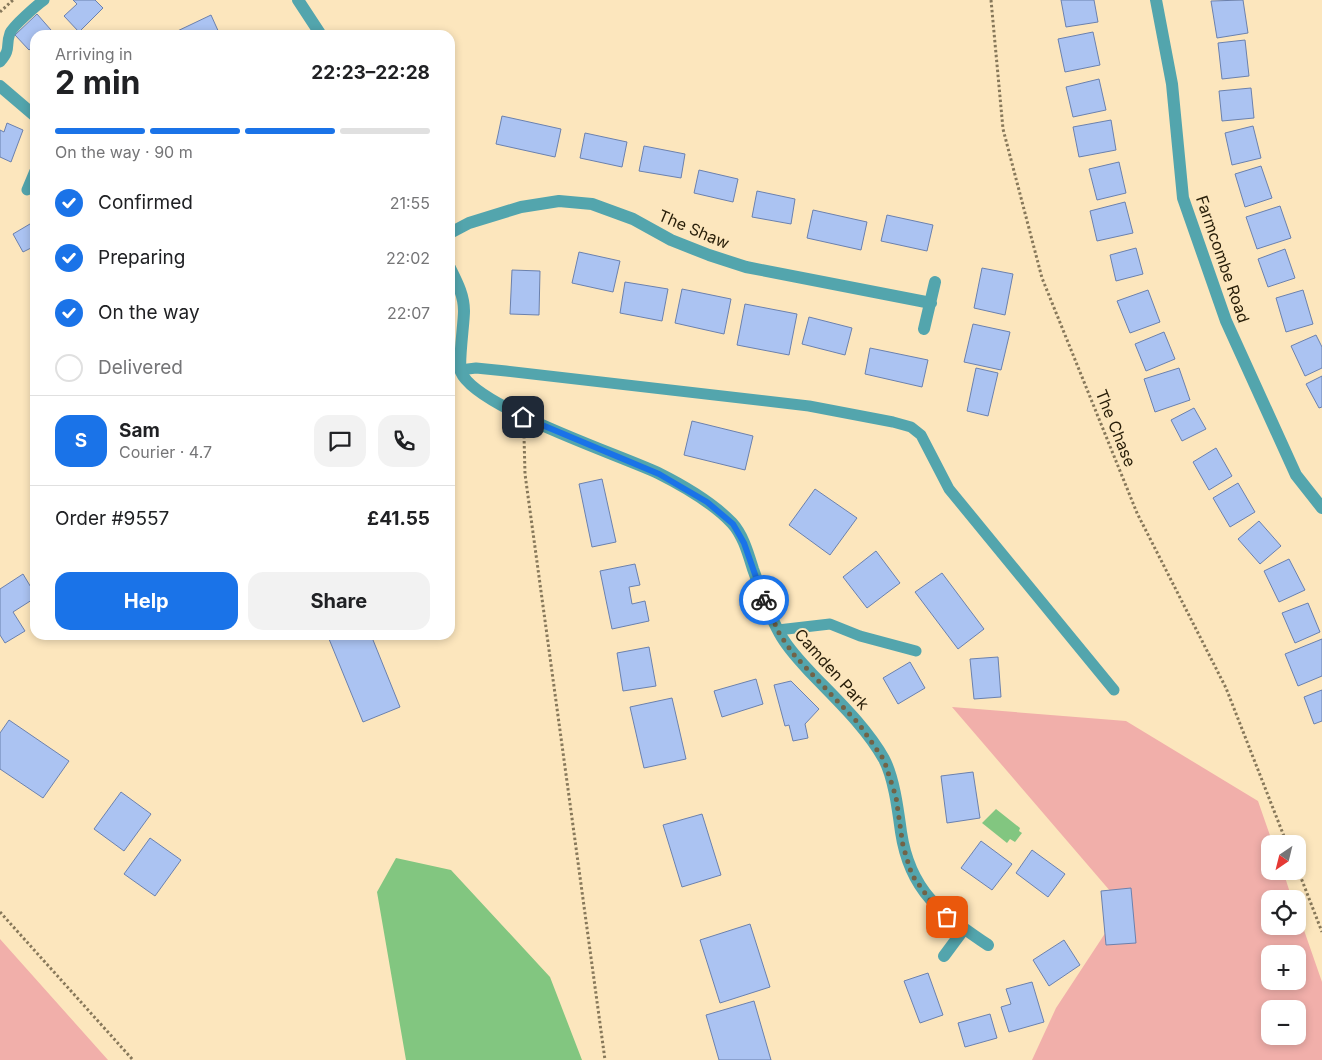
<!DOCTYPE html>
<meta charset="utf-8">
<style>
body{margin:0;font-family:Inter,sans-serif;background:#f2f2f2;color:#202124;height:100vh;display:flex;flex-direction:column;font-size:19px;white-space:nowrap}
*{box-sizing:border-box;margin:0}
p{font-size:16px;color:#757577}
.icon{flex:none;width:28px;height:28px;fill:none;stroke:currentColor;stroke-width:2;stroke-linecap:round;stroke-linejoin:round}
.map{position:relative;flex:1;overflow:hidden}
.side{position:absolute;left:30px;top:30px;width:425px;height:610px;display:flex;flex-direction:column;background:#fff;border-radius:15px;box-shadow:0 2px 8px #0003}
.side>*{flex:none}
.needle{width:32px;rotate:215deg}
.buttons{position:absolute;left:1261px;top:835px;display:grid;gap:10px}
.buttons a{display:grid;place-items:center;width:45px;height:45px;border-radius:10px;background:#fff;box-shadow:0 2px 8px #0003;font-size:25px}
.pin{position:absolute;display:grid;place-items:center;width:42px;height:42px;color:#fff;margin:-21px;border-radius:10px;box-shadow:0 2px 8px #0006}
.courier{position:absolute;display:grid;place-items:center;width:50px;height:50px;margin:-25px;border:4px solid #1a73e8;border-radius:50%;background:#fff;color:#222;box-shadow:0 1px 6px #0007}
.overview em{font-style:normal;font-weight:700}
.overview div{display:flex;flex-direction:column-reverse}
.overview{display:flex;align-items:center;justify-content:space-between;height:85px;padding:0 25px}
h1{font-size:32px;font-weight:700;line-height:38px}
.bar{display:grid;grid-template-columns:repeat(4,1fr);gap:8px 5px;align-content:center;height:60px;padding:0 25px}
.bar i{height:6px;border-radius:4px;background:#e0e0e0}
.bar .active{background:#1a73e8}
.bar p{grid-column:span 4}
.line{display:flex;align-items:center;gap:12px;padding:0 25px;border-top:1px solid #e0e0e0}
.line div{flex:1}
.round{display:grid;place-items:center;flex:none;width:52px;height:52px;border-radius:15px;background:#f2f2f2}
ol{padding:0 25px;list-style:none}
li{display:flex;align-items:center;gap:15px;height:55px}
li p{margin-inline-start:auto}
li .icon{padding:5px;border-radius:50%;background:#1a73e8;color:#fff;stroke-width:4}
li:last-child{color:#757577}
li i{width:28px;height:28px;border:2px solid #e0e0e0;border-radius:50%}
.primary-button{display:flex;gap:10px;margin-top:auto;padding:10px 25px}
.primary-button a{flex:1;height:58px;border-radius:15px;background:#1a73e8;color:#fff;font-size:20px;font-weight:700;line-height:58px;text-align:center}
.primary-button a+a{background:#f2f2f2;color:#202124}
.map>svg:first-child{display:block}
</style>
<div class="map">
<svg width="1322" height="1060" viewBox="0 0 1322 1060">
<rect width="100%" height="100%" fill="#fce6bd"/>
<path fill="#f1afaa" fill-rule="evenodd" d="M952,707L1126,721L1258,801L1273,844H1270V871H1283L1292,899H1270V926H1298V913L1322,982V1060H1032L1056,1008L1123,906ZM1270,954H1298V981H1270ZM1270,1009H1298V1036H1270Z
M0,939L108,1060H0Z"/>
<path fill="#82c680" d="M996,809L1020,828L1019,831L1022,833L1015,842L1010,839L1007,843L982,823Z
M396,858L451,870L550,977L582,1060H406L377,892Z"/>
<path fill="#abc3f2" stroke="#6b81ae" d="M73,0H95L103,8L79,32L64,16L77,4Z
M1061,0H1094L1098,22L1066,27Z
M1243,0L1248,33L1217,38L1211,1Z
M37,14L51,30L46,35H35V45L29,50L15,35Z
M211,15L220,35H169Z
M1093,32L1100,65L1065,72L1058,39Z
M1245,40L1249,76L1222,79L1218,43Z
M1099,79L1106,110L1073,117L1066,87Z
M1251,88L1254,118L1222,121L1219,91Z
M502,116L561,129L555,157L496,144Z
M1111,120L1116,150L1079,157L1073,127Z
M7,123L23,130L11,162L0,157V130L4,132Z
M1253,126L1261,158L1232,165L1225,133Z
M585,133L627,142L622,167L580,158Z
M644,146L685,154L681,178L639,171Z
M1119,162L1126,193L1097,200L1089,169Z
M1261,166L1272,198L1245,207L1235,174Z
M699,170L738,179L733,202L694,193Z
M757,191L795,199L791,224L752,217Z
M1125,202L1133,233L1097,241L1090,211Z
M1280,206L1291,238L1257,249L1246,217Z
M813,210L867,222L861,250L807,238Z
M887,215L933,225L927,251L881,241Z
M35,221V246L23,252L13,234Z
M1136,248L1143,274L1116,281L1110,255Z
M1285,249L1295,278L1268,287L1258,259Z
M579,252L620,261L613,292L572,283Z
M982,268L1013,274L1005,315L974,308Z
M512,270L540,271L539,315L510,314Z
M625,282L668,289L662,321L620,313Z
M682,289L731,299L724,334L675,323Z
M1148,290L1160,322L1130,333L1117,301Z
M1303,290L1313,324L1286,332L1276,298Z
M745,304L797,314L789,355L737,345Z
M809,317L852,328L845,355L802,344Z
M973,324L1010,332L1001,370L964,362Z
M1164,332L1175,359L1146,371L1135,344Z
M1316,335L1322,347V368L1305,376L1291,346Z
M870,348L928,360L922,387L865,374Z
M976,368L998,373L988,416L967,411Z
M1179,368L1190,400L1155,412L1144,379Z
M1322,376V407L1319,408L1306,384Z
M1194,408L1206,429L1182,441L1171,420Z
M692,421L753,436L745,470L684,455Z
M1216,448L1232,476L1209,490L1193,462Z
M602,479L616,542L592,547L579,484Z
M1238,483L1255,512L1230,527L1213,498Z
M815,489L857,518L830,555L789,525Z
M1259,521L1281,546L1260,564L1238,539Z
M876,551L900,583L867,608L843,577Z
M1289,559L1305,590L1279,602L1264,571Z
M635,564L640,585L629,587L632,604L645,601L649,621L612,629L600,571Z
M942,573L984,629L958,649L915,592Z
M23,574L35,594V598L13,612L25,631L5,643L0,635V589Z
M1308,603L1320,632L1295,643L1282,613Z
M338,635H371L400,707L363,722L329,639Z
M1322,639V676L1298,686L1285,654Z
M649,647L656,686L623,691L617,653Z
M998,657L1001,697L974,699L970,659Z
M910,662L925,688L898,704L883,678Z
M756,679L763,704L722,717L714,691Z
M791,681L819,709L805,724L808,738L793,741L789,725L785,726L774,685Z
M1322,690V721L1314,724L1304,697Z
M672,698L686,759L644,768L630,707Z
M9,720L69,761L43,798L0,769V733Z
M973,772L980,818L947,823L941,776Z
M121,792L151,814L124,851L94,829Z
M702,814L721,875L682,887L663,825Z
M150,838L181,860L155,896L124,874Z
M981,841L1012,864L992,890L961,868Z
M1032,850L1065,874L1048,897L1016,873Z
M1131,888L1136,943L1106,945L1101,891Z
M750,924L770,987L720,1003L700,940Z
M1064,940L1080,965L1049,986L1033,960Z
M928,973L943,1015L920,1023L904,981Z
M1032,982L1044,1022L1009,1032L1001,1007L1011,1004L1006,989Z
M754,1001L771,1060H719L706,1015Z
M990,1014L997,1038L965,1047L958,1023Z"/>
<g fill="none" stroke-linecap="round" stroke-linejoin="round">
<path stroke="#87785a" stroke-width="3" stroke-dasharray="2.5 2.5" stroke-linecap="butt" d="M991,0L1003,129L1042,278L1137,513L1226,688L1287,844
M0,12L13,0
M524,436L525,474L605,1060
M1298,870L1322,932
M0,912L133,1060"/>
<path stroke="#53a5ad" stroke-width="11" d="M0,62C12,48 5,47 10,33C13,26 37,5 44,0
M27,190L35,171
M460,370L476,368L506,371L809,406L893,422L911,427L921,435L949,489L1114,690
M778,630L830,624L860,636L916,651"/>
<path stroke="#53a5ad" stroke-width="12" d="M298,0L321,35
M1156,0L1172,84L1183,198L1226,321L1296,475L1322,508
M0,86L35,116
M450,233L469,223L521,207L559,201L592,204L633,219L671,240L709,255L746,267L931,303
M450,268C457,282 464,295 464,311C464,323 458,364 461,372C475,407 620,455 658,473C684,486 712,502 732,523C743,535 748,553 753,569C761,591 768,613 780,634C788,649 800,661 812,674C837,700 866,727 884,759C894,778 898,810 901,832C910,892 941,913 988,945
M924,329L935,282
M944,956L964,929"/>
</g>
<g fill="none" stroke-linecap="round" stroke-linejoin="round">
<path stroke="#726347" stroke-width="5" stroke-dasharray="0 9" d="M764,600L780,635L795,656L859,724L884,760L896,797L903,846L912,875L930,900L947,917"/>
<path stroke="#1a73e8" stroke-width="6" d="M523,417L659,474L707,502L733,524L744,543L764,600"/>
</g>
<g text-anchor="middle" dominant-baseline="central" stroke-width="4" stroke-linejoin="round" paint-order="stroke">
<g font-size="16" fill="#271d08" stroke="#fce6bd">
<text transform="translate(694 229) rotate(23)">The Shaw</text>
<text transform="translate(1223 259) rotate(71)">Farmcombe Road</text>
<text transform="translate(1116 428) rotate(68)">The Chase</text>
<text transform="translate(832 669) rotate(48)">Camden Park</text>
</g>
</g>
</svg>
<div class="buttons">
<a><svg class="needle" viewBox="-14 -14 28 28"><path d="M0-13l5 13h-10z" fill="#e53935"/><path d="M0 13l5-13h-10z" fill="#757577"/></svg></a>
<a><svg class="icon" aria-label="locate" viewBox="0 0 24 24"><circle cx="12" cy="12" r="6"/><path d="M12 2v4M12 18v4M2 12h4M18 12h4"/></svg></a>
<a>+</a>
<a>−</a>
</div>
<div class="pin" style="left:947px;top:917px;background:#ea580c"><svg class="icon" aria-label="bag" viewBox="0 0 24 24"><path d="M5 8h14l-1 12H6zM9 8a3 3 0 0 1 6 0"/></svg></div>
<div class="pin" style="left:523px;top:417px;background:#1f2937"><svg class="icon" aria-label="home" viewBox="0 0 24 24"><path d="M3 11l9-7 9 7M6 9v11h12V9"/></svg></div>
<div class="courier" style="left:764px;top:600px"><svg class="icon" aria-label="bike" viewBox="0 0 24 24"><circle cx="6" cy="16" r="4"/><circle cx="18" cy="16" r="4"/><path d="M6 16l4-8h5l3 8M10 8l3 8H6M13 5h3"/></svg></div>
<section class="side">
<div class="overview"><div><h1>2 min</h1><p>Arriving in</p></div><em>22:23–22:28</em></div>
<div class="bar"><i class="active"></i><i class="active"></i><i class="active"></i><i></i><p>On the way · 90 m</p></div>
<ol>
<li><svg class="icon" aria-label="check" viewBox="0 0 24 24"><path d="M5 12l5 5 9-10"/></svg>Confirmed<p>21:55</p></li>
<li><svg class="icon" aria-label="check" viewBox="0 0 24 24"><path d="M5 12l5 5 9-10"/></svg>Preparing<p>22:02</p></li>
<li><svg class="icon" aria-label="check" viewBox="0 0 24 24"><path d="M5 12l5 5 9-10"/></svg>On the way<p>22:07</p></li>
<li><i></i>Delivered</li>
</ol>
<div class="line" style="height:90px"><b class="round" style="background:#1a73e8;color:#fff">S</b><div><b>Sam</b><p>Courier · 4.7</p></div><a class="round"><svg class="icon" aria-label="chat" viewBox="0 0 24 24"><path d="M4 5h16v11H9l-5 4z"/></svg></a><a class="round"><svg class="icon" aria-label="phone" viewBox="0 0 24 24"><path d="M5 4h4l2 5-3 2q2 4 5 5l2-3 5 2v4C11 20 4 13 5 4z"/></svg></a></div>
<div class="line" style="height:65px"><div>Order #9557</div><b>£41.55</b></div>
<div class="primary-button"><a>Help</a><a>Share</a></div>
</section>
</div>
